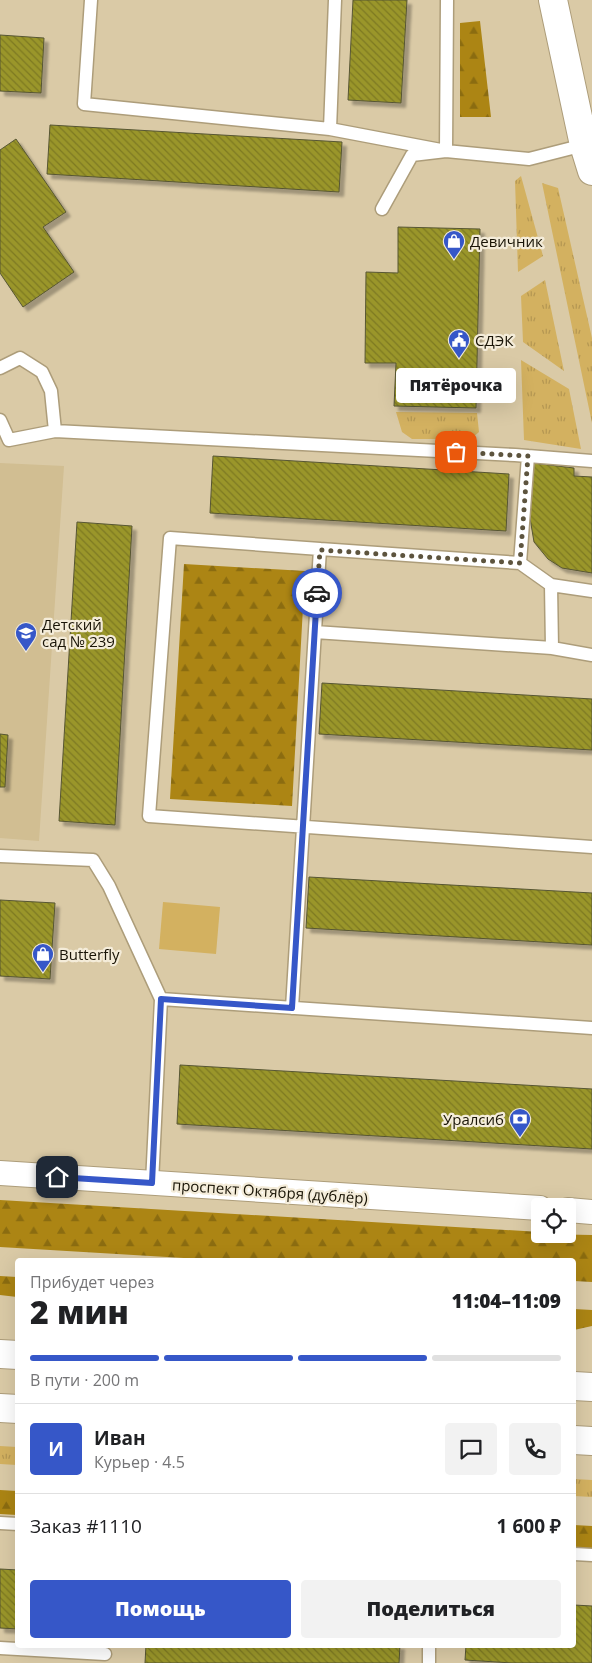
<!DOCTYPE html>
<html lang="ru">
<meta charset="utf-8">
<style>
body{margin:0;font-family:"Open Sans",sans-serif;background:#f2f2f2;color:#202124;height:100vh;display:flex;flex-direction:column;font-size:19px;white-space:nowrap}
*{box-sizing:border-box;margin:0}
p{font-size:16px;color:#757577}
.icon{flex:none;width:28px;height:28px;fill:none;stroke:currentColor;stroke-width:2;stroke-linecap:round;stroke-linejoin:round}
.map{position:relative;flex:1;overflow:hidden}
.drawer{position:absolute;left:15px;top:1258px;width:561px;height:390px;display:flex;flex-direction:column;background:#fff;border-radius:5px;box-shadow:0 5px 20px #0002}
.drawer>*{flex:none}
.fabs{position:absolute;left:531px;top:1198px;display:grid;gap:10px}
.fabs a{display:grid;place-items:center;width:45px;height:45px;border-radius:5px;background:#fff;box-shadow:0 5px 20px #0002;font-size:25px}
.pin{position:absolute;display:grid;place-items:center;width:42px;height:42px;color:#fff;margin:-21px;border-radius:10px;box-shadow:0 2px 8px #0006}
.courier{position:absolute;display:grid;place-items:center;width:50px;height:50px;margin:-25px;border:4px solid #3657c8;border-radius:50%;background:#fff;color:#222;box-shadow:0 1px 6px #0007}
.bubble{position:absolute;height:35px;border-radius:5px;background:#fff;box-shadow:0 5px 20px #0002;font-size:16px;font-weight:800;line-height:35px;text-align:center}
.head em{font-style:normal;font-weight:800}
.head div{display:flex;flex-direction:column-reverse}
.head{display:flex;align-items:center;justify-content:space-between;height:85px;padding:0 15px}
h1{font-size:32px;font-weight:800;line-height:38px}
.bar{display:grid;grid-template-columns:repeat(4,1fr);gap:8px 5px;align-content:center;height:60px;padding:0 15px}
.bar i{height:6px;border-radius:4px;background:#e0e0e0}
.bar .selected{background:#3657c8}
.bar p{grid-column:span 4}
.line{display:flex;align-items:center;gap:12px;padding:0 15px;border-top:1px solid #e0e0e0}
.line div{flex:1}
.round{display:grid;place-items:center;flex:none;width:52px;height:52px;border-radius:5px;background:#f2f2f2}
.cta{display:flex;gap:10px;margin-top:auto;padding:10px 15px}
.cta a{flex:1;height:58px;border-radius:5px;background:#3657c8;color:#fff;font-size:20px;font-weight:800;line-height:58px;text-align:center}
.cta a+a{background:#f2f2f2;color:#202124}
.map>svg:first-child{display:block}
</style>
<div class="map">
<svg width="592" height="1663" viewBox="0 0 592 1663">
<defs>
<pattern id="grass-tufts" width="24" height="20" patternUnits="userSpaceOnUse" patternTransform="scale(1.25)"><rect width="24" height="20" fill="#d3b160"/><path d="M3 7l-1-3M5 7V3M7 7l1-3M15 17l-1-3M17 17v-4M19 17l1-3" fill="none" stroke="#b59752"/></pattern>
<pattern id="forest-firs" width="22" height="20" patternUnits="userSpaceOnUse" patternTransform="scale(1.25)"><rect width="22" height="20" fill="#ac8514"/><path d="M5 1l3.5 6h-7zM16 11l3.5 6h-7z" fill="#8b6c10"/></pattern>
<pattern id="building-back-hatch" width="6" height="6" patternUnits="userSpaceOnUse" patternTransform="scale(1.25)"><rect width="6" height="6" fill="#9a962a"/><path d="M-1 5l2 2M0 0l6 6M5-1l2 2" fill="none" stroke="#7d7922"/></pattern>
<filter id="shadow"><feDropShadow dx="4.5" dy="4.5" stdDeviation="1" flood-color="#0004"/></filter>
</defs>
<rect width="100%" height="100%" fill="#dacaa6"/>
<path fill="#d1be92" d="M0,463L64,466L39,841L0,838Z"/>
<path fill="url(#grass-tufts)" d="M521,176L543,256L518,272L515,181Z
M542,183L558,188L592,338V423Z
M545,280L564,371L523,342L521,296Z
M521,360L569,389L581,449L524,440Z
M396,412L477,413L479,432L471,439H412L402,432Z
M0,1446L17,1447V1465L0,1464Z
M574,1479L592,1480V1497L574,1496Z"/>
<path fill="url(#forest-firs)" d="M480,21L491,117H460V23Z
M184,564L305,571L292,806L170,799Z
M0,1200L540,1232V1234L592,1235V1282L574,1281V1260H217L0,1247Z
M0,1276L17,1277V1297L0,1295Z
M574,1309L592,1310V1326L574,1330Z
M0,1490L17,1491V1515L0,1514Z
M574,1525L592,1526V1549L574,1547Z"/>
<path fill="#d3b160" d="M163,902L220,907L216,954L159,949Z"/>
<path fill="url(#building-back-hatch)" stroke="#575634" filter="url(#shadow)" d="M353,0H407L401,103L348,100Z
M0,35L44,38L41,93L0,91Z
M50,125L342,142L339,192L47,174Z
M16,139L66,212L43,227L74,272L23,307L0,273V150Z
M398,227L480,229L476,408L394,406L396,363H365L366,272L398,273Z
M213,456L509,474L506,531L210,513Z
M533,463L574,468V476L592,477V573L562,568L548,559L534,542L530,518Z
M77,522L132,526L115,825L59,821Z
M322,683L592,699V750L319,734Z
M0,734L8,735L5,787H0Z
M309,877L592,893V945L306,928Z
M0,900L55,903L50,979L0,976Z
M180,1065L592,1089V1149L177,1124Z
M0,1569L18,1570V1629L0,1628Z
M574,1605L592,1606V1663H512L465,1660L466,1645H574Z
M146,1645H400L399,1663H145Z"/>
<g fill="none" stroke-linecap="round" stroke-linejoin="round">
<g stroke="#ad9d7a" stroke-width="15">
<path id="lane" d="M91,0L84,104L330,129L446,151L529,159L584,145
M330,129L335,0
M382,209L412,155L446,151L447,0
M0,368L20,358L42,372L51,391L55,431
M0,420L9,440L55,431L515,455L592,461
M320,549L170,538L149,816L592,847
M520,563L528,456
M551,585L552,648
M315,632L552,648L592,655
M0,856L93,860L109,886L161,999
M292,1008L320,549L520,563L551,585L592,591
M152,1183L161,999L592,1028
M0,1523L18,1524
M574,1554L592,1555
M0,1648L105,1654
M429,1663V1645"/>
</g>
<g stroke="#ad9d7a" stroke-width="26">
<path id="street" d="M0,1173L540,1208
M568,1210L592,1212"/>
</g>
<g stroke="#ad9d7a" stroke-width="30">
<path id="secondary" d="M553,0L584,145L592,171"/>
</g>
<g stroke="#ad9d7a" stroke-width="30">
<path id="primary" d="M0,1354L18,1355
M574,1386L592,1387
M0,1408L18,1409
M574,1440L592,1441"/>
</g>
<use href="#lane" stroke="#fff" stroke-width="12"/>
<use href="#street" stroke="#fff" stroke-width="24"/>
<use href="#secondary" stroke="#fff" stroke-width="28"/>
<use href="#primary" stroke="#fff" stroke-width="28"/>
</g>
<g fill="none" stroke-linecap="round" stroke-linejoin="round">
<path stroke="#5d543e" stroke-width="5" stroke-dasharray="0 9" d="M317,593L320,550L520,563L528,456L456,452"/>
<path stroke="#3657c8" stroke-width="6" d="M57,1177L152,1183L161,999L292,1008L317,593"/>
</g>
<defs>
<g id="shop-pin" transform="scale(1.125)"><path d="M0 17L-7.5 6A9.5 9.5 0 1 1 7.5 6Z" fill="#3657c8" stroke="#f4ecd9"/><path d="M-5-2.5h2.3a2.7 3.5 0 0 1 5.4 0H5L5.5 6h-11ZM-1.5-2.5h3a1.5 2.3 0 0 0-3 0Z" fill="#fff"/></g>
<g id="civic-pin" transform="scale(1.125)"><path d="M0 17L-7.5 6A9.5 9.5 0 1 1 7.5 6Z" fill="#3657c8" stroke="#f4ecd9"/><path d="M-.6-6.5H3V-4.5H.6V-3L4-1V1h2V6H-6V1h2V-1L-.6-3ZM-1.2 2.5V6h2.4V2.5Z" fill="#fff"/></g>
<g id="school-pin" transform="scale(1.125)"><path d="M0 17L-7.5 6A9.5 9.5 0 1 1 7.5 6Z" fill="#3657c8" stroke="#f4ecd9"/><path d="M0-5L7-2L0 1L-7-2ZM-4 1L0 2.5L4 1V4Q0 6-4 4Z" fill="#fff"/></g>
<g id="bank-pin" transform="scale(1.125)"><path d="M0 17L-7.5 6A9.5 9.5 0 1 1 7.5 6Z" fill="#3657c8" stroke="#f4ecd9"/><path d="M-6-4H6V4H-6ZM0-2.3a2.3 2.3 0 1 0 0 4.6a2.3 2.3 0 1 0 0-4.6Z" fill="#fff"/></g>
</defs>
<g fill-rule="evenodd">
<use href="#shop-pin" x="454" y="241"/>
<use href="#civic-pin" x="459" y="340"/>
<use href="#school-pin" x="26" y="633"/>
<use href="#shop-pin" x="43" y="954"/>
<use href="#bank-pin" x="520" y="1119"/>
</g>
<g text-anchor="middle" dominant-baseline="central" stroke-width="4.5" stroke-linejoin="round" paint-order="stroke">
<g font-size="15" fill="#191406" stroke="#f4ecd9" text-anchor="start">
<text x="470" y="241">Девичник</text>
<text x="475" y="340">СДЭК</text>
<text x="42" y="624">Детский<tspan x="42" dy="17">сад № 239</tspan></text>
<text x="59" y="954">Butterfly</text>
<text x="504" y="1119" text-anchor="end">Уралсиб</text>
</g>
<g font-size="15" fill="#191406" stroke="#f4ecd9">
<text transform="translate(270 1191) rotate(4)">проспект Октября (дублёр)</text>
</g>
</g>
</svg>
<div class="fabs">
<a><svg class="icon" aria-label="locate" viewBox="0 0 24 24"><circle cx="12" cy="12" r="6"/><path d="M12 2v4M12 18v4M2 12h4M18 12h4"/></svg></a>
</div>
<div class="pin" style="left:456px;top:452px;background:#ea580c"><svg class="icon" aria-label="bag" viewBox="0 0 24 24"><path d="M5 8h14l-1 12H6zM9 8a3 3 0 0 1 6 0"/></svg></div>
<div class="pin" style="left:57px;top:1177px;background:#1f2937"><svg class="icon" aria-label="home" viewBox="0 0 24 24"><path d="M3 11l9-7 9 7M6 9v11h12V9"/></svg></div>
<div class="courier" style="left:317px;top:593px"><svg class="icon" aria-label="car" viewBox="0 0 24 24"><path d="M5 17H2v-5l4-1 3-4h7l3 4 3 1v5h-3M9 17h6M6 11h13"/><circle cx="7" cy="17" r="2"/><circle cx="17" cy="17" r="2"/></svg></div>
<div class="bubble" style="left:396px;top:368px;width:120px">Пятёрочка</div>
<section class="drawer">
<div class="head"><div><h1>2 мин</h1><p>Прибудет через</p></div><em>11:04–11:09</em></div>
<div class="bar"><i class="selected"></i><i class="selected"></i><i class="selected"></i><i></i><p>В пути · 200 m</p></div>
<div class="line" style="height:90px"><b class="round" style="background:#3657c8;color:#fff">И</b><div><b>Иван</b><p>Курьер · 4.5</p></div><a class="round"><svg class="icon" aria-label="chat" viewBox="0 0 24 24"><path d="M4 5h16v11H9l-5 4z"/></svg></a><a class="round"><svg class="icon" aria-label="phone" viewBox="0 0 24 24"><path d="M5 4h4l2 5-3 2q2 4 5 5l2-3 5 2v4C11 20 4 13 5 4z"/></svg></a></div>
<div class="line" style="height:65px"><div>Заказ #1110</div><b>1 600 ₽</b></div>
<div class="cta"><a>Помощь</a><a>Поделиться</a></div>
</section>
</div>
